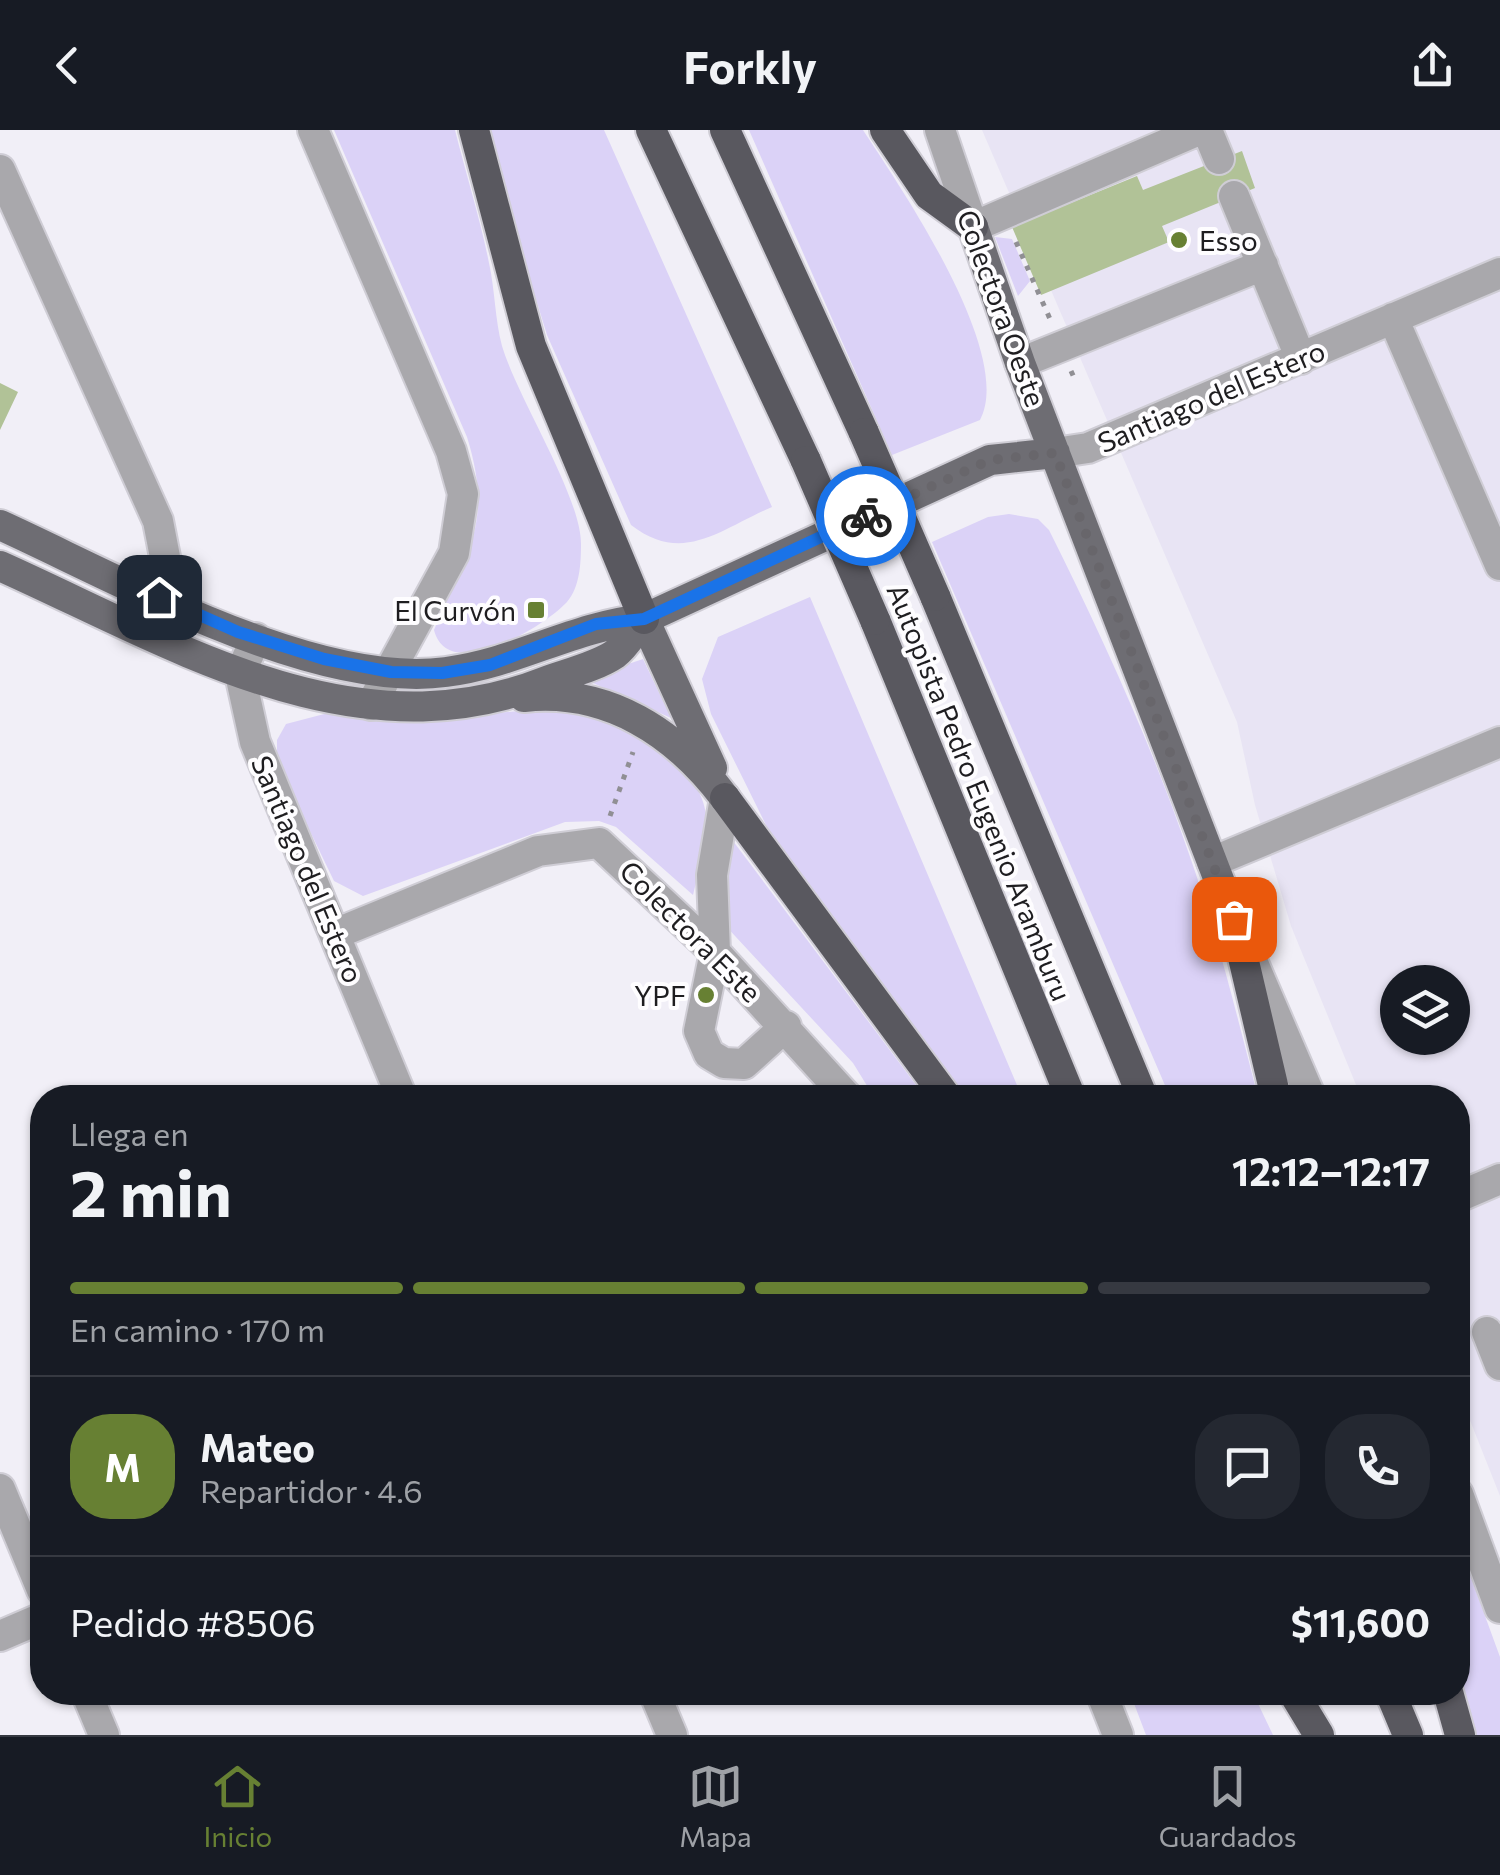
<!DOCTYPE html>
<html lang="es">
<meta charset="utf-8">
<style>
body{margin:0;font-family:Commissioner,sans-serif;background:#242831;color:#f1f3f6;height:100vh;display:flex;flex-direction:column;font-size:38px;white-space:nowrap}
*{box-sizing:border-box;margin:0}
p{font-size:32px;color:#9ea1a6}
.icon{flex:none;width:55px;height:55px;fill:none;stroke:currentColor;stroke-width:2;stroke-linecap:round;stroke-linejoin:round}
.map{position:relative;flex:1;overflow:hidden}
.panel{position:absolute;left:30px;top:955px;width:1440px;height:620px;display:flex;flex-direction:column;background:#171b24;border-radius:40px;box-shadow:0 2px 8px #0004}
.panel>*{flex:none}
.buttons{position:absolute;left:1380px;top:835px;display:grid;gap:20px}
.buttons a{display:grid;place-items:center;width:90px;height:90px;border-radius:50%;background:#171b24;box-shadow:0 2px 8px #0004;font-size:50px}
.pin{position:absolute;display:grid;place-items:center;width:85px;height:85px;color:#fff;margin:-42px;border-radius:20px;box-shadow:0 5px 15px #0006}
.courier{position:absolute;display:grid;place-items:center;width:100px;height:100px;margin:-50px;border:8px solid #1a73e8;border-radius:50%;background:#fff;color:#222;box-shadow:0 2px 12px #0007}
.head em{font-style:normal;font-weight:700}
.head div{display:flex;flex-direction:column-reverse}
.head{display:flex;align-items:center;justify-content:space-between;height:170px;padding:0 40px}
h1{font-size:65px;font-weight:700;line-height:75px}
.bar{display:grid;grid-template-columns:repeat(4,1fr);gap:15px 10px;align-content:center;height:120px;padding:0 40px}
.bar i{height:12px;border-radius:8px;background:#363941}
.bar .on{background:#678033}
.bar p{grid-column:span 4}
.line{display:flex;align-items:center;gap:25px;padding:0 40px;border-top:2px solid #363941}
.line div{flex:1}
.round{display:grid;place-items:center;flex:none;width:105px;height:105px;border-radius:40px;background:#242831}
header{display:flex;justify-content:space-between;align-items:center;height:130px;padding:0 40px;background:#171b24;font-size:45px;font-weight:700}
.tabs{display:flex;justify-content:space-around;align-items:center;height:140px;border-top:2px solid #363941;background:#171b24;font-size:28px;color:#9ea1a6}
.tabs a{display:grid;justify-items:center;gap:5px}
.tabs .on{color:#678033}
.map>svg:first-child{display:block}
</style>
<header><svg class="icon" aria-label="back" viewBox="0 0 24 24"><path d="M15 5l-7 7 7 7"/></svg>Forkly<svg class="icon" aria-label="share" viewBox="0 0 24 24"><path d="M12 15V3M7 8l5-5 5 5M5 13v7h14v-7"/></svg></header>
<div class="map">
<svg width="1500" height="1605" viewBox="0 0 1500 1605">
<rect width="100%" height="100%" fill="#f1eff7"/>
<path fill="#e8e4f4" fill-rule="evenodd" d="M982,0H1500V1366L1458,1260V968L1361,967L1291,796L1255,675L1237,592ZM1398,852H1452V908H1398Z"/>
<path fill="#dbd2f7" d="M334,0H455C466,44 480,88 489,133C495,160 495,190 502,216C518,269 581,366 581,414C581,433 580,457 567,472C544,497 448,555 434,500C467,422 494,394 467,307Z
M484,0H604L772,377C719,400 683,435 631,395L547,205Z
M749,0H863C901,58 1015,224 980,290L892,325Z
M995,107L1012,109L1030,151L1018,166Z
M1009,384L1038,389L1049,400C1101,504 1151,613 1189,724C1217,803 1237,886 1258,967H1170L932,412L988,387Z
M810,467L1022,967H965L769,701L711,584L702,549L718,507Z
M643,529L671,588L584,549Z
M565,577C618,591 707,628 707,696C707,719 698,743 693,765L616,697L599,691L565,692L363,766L334,751L277,633V610L286,594L328,583L416,590Z
M733,711L925,967H874L853,933L723,793L724,722Z
M1458,1412L1500,1527V1605H1475L1458,1546Z
M1130,1563H1253L1273,1605H1146Z"/>
<path fill="#b1c297" d="M1242,21L1255,58L1162,96L1169,112L1041,165L1012,97L1137,46L1143,60Z
M0,253L18,262L0,300Z"/>
<g fill="none" stroke-linecap="round" stroke-linejoin="round">
<g stroke="#cfcdd5" stroke-width="34">
<path id="minor" d="M313,0L451,321L463,364L454,423L371,575
M940,0L973,97L1199,0
M1207,0L1219,29
M0,40L158,391L165,427L159,467
M1234,66L1301,229
M1393,188L1500,435
M1020,233L1263,135
M1055,323L1088,318L1500,143
M256,508L240,544L255,612L402,968
M725,668L712,745L715,822L699,901L709,924L724,933L744,934L786,896
M1212,732L1500,612
M335,804L538,721L599,713L715,822L848,968
M1253,833L1311,968
M1458,1067L1500,1049
M1487,1202L1500,1235
M0,1359L42,1460
M1458,1364L1500,1478
M0,1506L42,1488
M86,1562L104,1605
M654,1562L672,1605
M1101,1562L1118,1605"/>
</g>
<g stroke="#cfcdd5" stroke-width="34">
<path id="major" d="M973,97L1020,233L1234,789
M0,395C119,449 315,560 446,542C517,533 571,497 644,489L990,330L1055,323
M0,436C172,513 352,627 544,552C565,544 596,537 615,524C626,516 635,499 644,489
M644,489L712,638
M524,567C608,558 676,603 725,668"/>
</g>
<g stroke="#cfcdd5" stroke-width="34">
<path id="highway" d="M474,0L531,216L644,489
M651,0L806,331
M725,0L864,303
M885,0L929,65L973,97
M935,466L1143,968
M875,490L1071,968
M725,668L947,968
M1234,789L1276,968
M1293,1562L1319,1605
M1390,1562L1408,1605
M1448,1562L1460,1605"/>
</g>
<path stroke="#908f94" stroke-width="5" stroke-dasharray="5 8" stroke-linecap="butt" d="M1016,112L1050,189
M1071,241L1076,252
M610,686L633,622"/>
<use href="#minor" stroke="#a9a8ac" stroke-width="30"/>
<use href="#major" stroke="#6e6d73" stroke-width="30"/>
<use href="#highway" stroke="#59585f" stroke-width="30"/>
<g stroke="#cfcdd5" stroke-width="34" stroke-linecap="butt">
<path id="highway-bridge" d="M864,303L935,466
M806,331L875,490"/>
</g>
<use href="#highway-bridge" stroke="#59585f" stroke-width="30"/>
</g>
<g fill="none" stroke-linecap="round" stroke-linejoin="round">
<path stroke="#68666b" stroke-width="10" stroke-dasharray="0 18" d="M866,386L990,330L1055,323L1234,789"/>
<path stroke="#1a73e8" stroke-width="12" d="M159,467L238,502L324,529L391,542L442,543L490,535L596,494L644,489L866,386"/>
</g>
<g fill="#678033" stroke="#fefdff" stroke-width="4">
<circle cx="1179" cy="110" r="10"/>
<rect x="526" y="470" width="20" height="20" rx="5"/>
<circle cx="706" cy="865" r="10"/>
</g>
<g text-anchor="middle" dominant-baseline="central" stroke-width="8" stroke-linejoin="round" paint-order="stroke">
<g font-size="28" fill="#1e1d20" stroke="#fefdff" text-anchor="end">
<text x="1199" y="110" text-anchor="start">Esso</text>
<text x="516" y="480">El Curvón</text>
<text x="686" y="865">YPF</text>
</g>
<g font-size="28" fill="#1e1d20" stroke="#fefdff">
<text transform="translate(1002 178) rotate(70)">Colectora Oeste</text>
<text transform="translate(1211 266) rotate(-23)">Santiago del Estero</text>
<text transform="translate(980 662) rotate(68)">Autopista Pedro Eugenio Aramburu</text>
<text transform="translate(308 739) rotate(67)">Santiago del Estero</text>
<text transform="translate(691 801) rotate(45)">Colectora Este</text>
</g>
</g>
</svg>
<div class="buttons">
<a><svg class="icon" aria-label="layers" viewBox="0 0 24 24"><path d="M12 4l9 5-9 5-9-5zM3 14l9 5 9-5"/></svg></a>
</div>
<div class="pin" style="left:1234px;top:789px;background:#ea580c"><svg class="icon" aria-label="bag" viewBox="0 0 24 24"><path d="M5 8h14l-1 12H6zM9 8a3 3 0 0 1 6 0"/></svg></div>
<div class="pin" style="left:159px;top:467px;background:#1f2937"><svg class="icon" aria-label="home" viewBox="0 0 24 24"><path d="M3 11l9-7 9 7M6 9v11h12V9"/></svg></div>
<div class="courier" style="left:866px;top:386px"><svg class="icon" aria-label="bike" viewBox="0 0 24 24"><circle cx="6" cy="16" r="4"/><circle cx="18" cy="16" r="4"/><path d="M6 16l4-8h5l3 8M10 8l3 8H6M13 5h3"/></svg></div>
<section class="panel">
<div class="head"><div><h1>2 min</h1><p>Llega en</p></div><em>12:12–12:17</em></div>
<div class="bar"><i class="on"></i><i class="on"></i><i class="on"></i><i></i><p>En camino · 170 m</p></div>
<div class="line" style="height:180px"><b class="round" style="background:#678033;color:#fff">M</b><div><b>Mateo</b><p>Repartidor · 4.6</p></div><a class="round"><svg class="icon" aria-label="chat" viewBox="0 0 24 24"><path d="M4 5h16v11H9l-5 4z"/></svg></a><a class="round"><svg class="icon" aria-label="phone" viewBox="0 0 24 24"><path d="M5 4h4l2 5-3 2q2 4 5 5l2-3 5 2v4C11 20 4 13 5 4z"/></svg></a></div>
<div class="line" style="height:130px"><div>Pedido #8506</div><b>$11,600</b></div>
</section>
</div>
<nav class="tabs">
<a class="on"><svg class="icon" aria-label="home" viewBox="0 0 24 24"><path d="M3 11l9-7 9 7M6 9v11h12V9"/></svg>Inicio</a>
<a><svg class="icon" aria-label="map" viewBox="0 0 24 24"><path d="M3 6l6-2 6 2 6-2v14l-6 2-6-2-6 2zM9 4v14M15 6v14"/></svg>Mapa</a>
<a><svg class="icon" aria-label="saved" viewBox="0 0 24 24"><path d="M7 4h10v16l-5-4-5 4z"/></svg>Guardados</a>
</nav>
